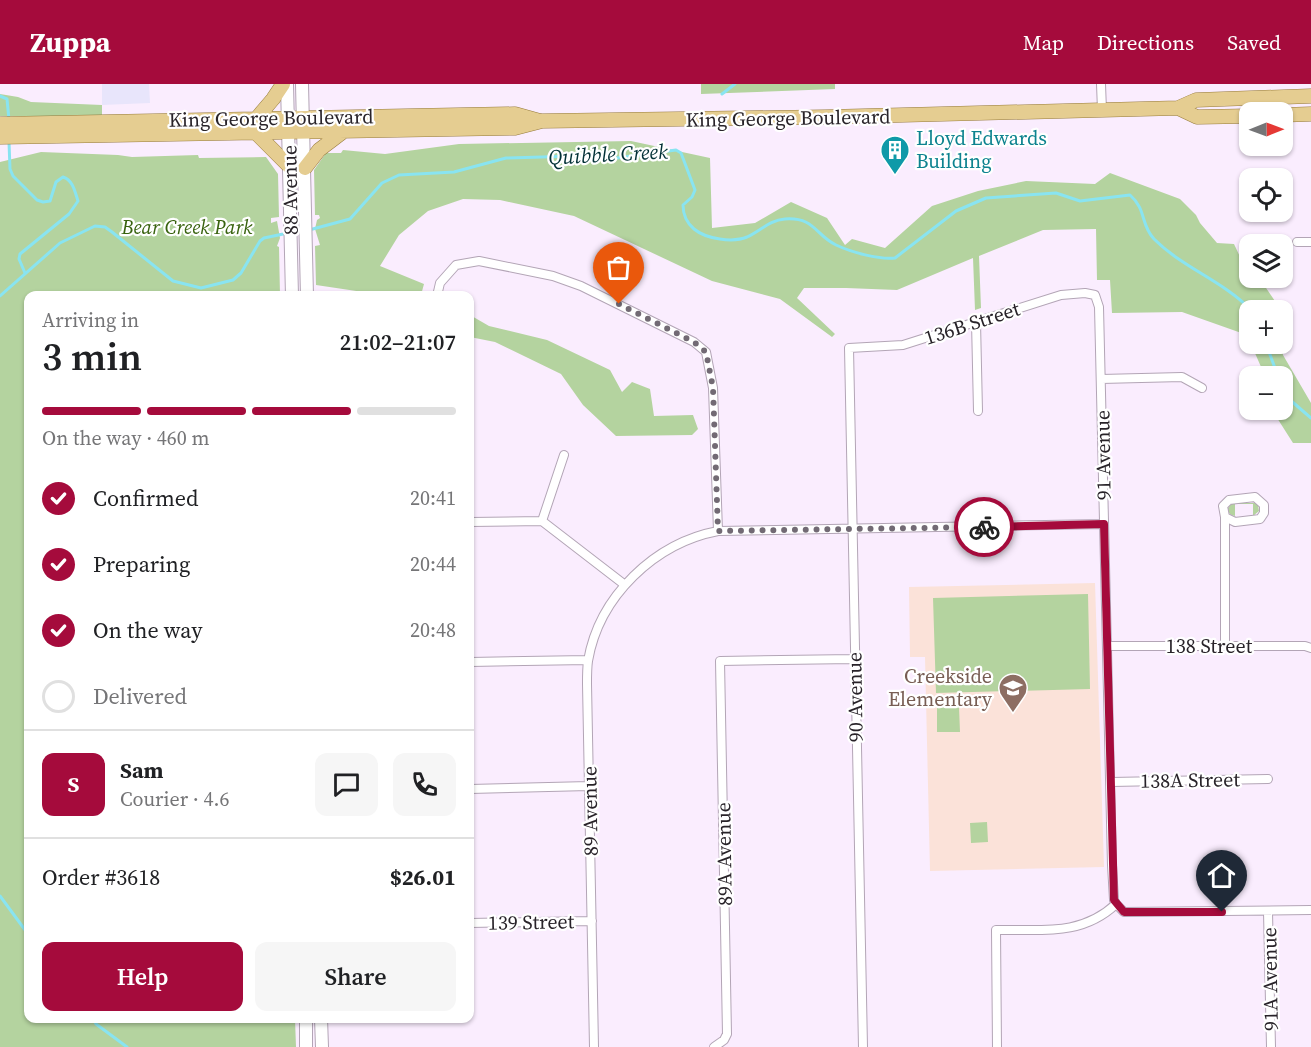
<!DOCTYPE html>
<meta charset="utf-8">
<style>
body{margin:0;font-family:"Source Serif 4",serif;background:#f6f6f6;color:#202124;height:100vh;display:flex;flex-direction:column;font-size:22px;white-space:nowrap}
*{box-sizing:border-box;margin:0}
p{font-size:20px;color:#757577}
.icon{flex:none;width:33px;height:33px;fill:none;stroke:currentColor;stroke-width:2;stroke-linecap:round;stroke-linejoin:round}
.map{position:relative;flex:1;overflow:hidden}
.side{position:absolute;left:24px;top:207px;width:450px;height:732px;display:flex;flex-direction:column;background:#fff;border-radius:12px;box-shadow:0 2px 4px #0004}
.side>*{flex:none}
.needle{width:39px;rotate:89deg}
.fabs{position:absolute;left:1239px;top:18px;display:grid;gap:12px}
.fabs a{display:grid;place-items:center;width:54px;height:54px;border-radius:12px;background:#fff;box-shadow:0 2px 4px #0004;font-size:30px}
.pin{position:absolute;display:grid;place-items:center;width:51px;height:51px;color:#fff;margin:-62px -26px;border-radius:50% 50% 50% 0;rotate:-45deg;box-shadow:0 0 6px #0007}
.pin .icon{rotate:45deg}
.courier{position:absolute;display:grid;place-items:center;width:60px;height:60px;margin:-30px;border:4px solid #a50b3c;border-radius:50%;background:#fff;color:#222;box-shadow:0 2px 8px #0007}
.head em{font-style:normal;font-weight:600}
.head div{display:flex;flex-direction:column-reverse}
.head{display:flex;align-items:center;justify-content:space-between;height:102px;padding:0 18px}
h1{font-size:39px;font-weight:600;line-height:45px}
.bar{display:grid;grid-template-columns:repeat(4,1fr);gap:9px 6px;align-content:center;height:72px;padding:0 18px}
.bar i{height:8px;border-radius:4px;background:#e0e0e0}
.bar .on{background:#a50b3c}
.bar p{grid-column:span 4}
.line{display:flex;align-items:center;gap:15px;padding:0 18px;border-top:2px solid #e0e0e0}
.line div{flex:1}
.round{display:grid;place-items:center;flex:none;width:63px;height:63px;border-radius:12px;background:#f6f6f6}
ol{padding:0 18px;list-style:none}
li{display:flex;align-items:center;gap:18px;height:66px}
li p{margin-inline-start:auto}
li .icon{padding:6px;border-radius:50%;background:#a50b3c;color:#fff;stroke-width:4}
li:last-child{color:#757577}
li i{width:33px;height:33px;border:3px solid #e0e0e0;border-radius:50%}
.button{display:flex;gap:12px;margin-top:auto;padding:12px 18px}
.button a{flex:1;height:69px;border-radius:12px;background:#a50b3c;color:#fff;font-size:24px;font-weight:600;line-height:69px;text-align:center}
.button a+a{background:#f6f6f6;color:#202124}
header{display:flex;align-items:center;gap:36px;box-sizing:border-box;height:84px;padding:0 30px;background:#a50b3c;color:#fff}
header strong{font-size:28px}
nav{display:flex;gap:33px;margin-inline-start:auto;font-size:21px}
.map>svg:first-child{display:block}
</style>
<header>
<strong>Zuppa</strong>
<nav><a>Map</a><a>Directions</a><a>Saved</a></nav>
</header>
<div class="map">
<svg width="1311" height="963" viewBox="0 0 1311 963">
<rect width="100%" height="100%" fill="#faedfe"/>
<path fill="#e8e5fb" d="M102,0H149L150,19L102,21Z"/>
<path fill="#fbe2d9" d="M1095,499L1104,783L930,787L925,573H910L909,503Z"/>
<path fill="#b4d39f" d="M701,0H835V5L701,10Z
M0,10L18,13L31,18L102,21V32H0Z
M631,57L710,74L712,144L755,139L791,118L827,134L845,161L852,155L885,164L932,122L978,107L1026,97L1095,100L1110,89L1180,115L1196,131L1200,139L1217,159L1234,160L1250,194L1260,195L1281,226H1250L1249,256L1247,251L1182,228L1112,229L1110,196H1097L1096,145L1043,146L979,172L981,224L975,226L973,174L897,206L846,204H804L797,214L835,250L832,253L780,215L712,197L574,132L500,116L463,115L428,127L399,151L380,182L424,200L421,211H363V208L316,201L315,162L320,161L315,145L317,136L320,134L319,131H315L314,86L326,69H341L343,66L385,70L459,60Z
M41,68L118,71L132,73L198,71L199,74L266,73L278,90L279,133L271,134V139L277,137L280,154L277,162L279,163L280,211L28,212V934L295,935L296,963H0V78Z
M470,231L489,242L547,256L610,286L622,308L632,298L650,305L654,332L693,331L698,345L692,351L616,352L583,321L561,290L495,258L470,253Z
M1251,260H1281L1283,271L1311,319V359H1293L1272,326H1282V292H1265Z
M1232,419H1255L1258,421L1259,427L1253,432V420H1235V432C1230,431 1228,429 1228,424Z
M1088,510L1090,605L936,609L933,514Z
M937,623H959L960,648H937Z
M987,738L988,758L971,759L970,739Z"/>
<g fill="none" stroke-linecap="round" stroke-linejoin="round">
<path stroke="#89e4f1" stroke-width="3" d="M722,10L735,0
M0,12L7,15L9,36
M9,58L10,85L13,92L37,116L43,118L50,117L56,98L63,93C73,96 75,108 78,117L69,130L20,170L19,175L25,189
M309,146L350,135L382,99L399,91L454,88L506,74L576,72L617,74L676,66L681,69L695,106L692,113L683,121C683,131 687,139 694,145C706,155 733,159 747,153C760,147 770,136 785,135C815,133 815,151 836,161C851,168 879,176 895,174L956,127L986,114L1056,109L1080,117L1130,111C1147,126 1140,140 1154,155C1183,184 1223,197 1251,226
M0,212L60,159L95,142L105,143L112,148L173,197L201,204L233,196L241,189L260,157L264,154L288,149
M1266,260L1278,292
M1282,304L1289,315L1311,334
M0,812L28,850
M93,934L96,940L127,963"/>
<g stroke="#b3a5b6" stroke-width="10">
<path id="minor" d="M1101,0L1102,26
M1297,158H1311
M437,212L440,199L456,181L479,177L553,192L581,202L694,258L706,268L713,304L718,447
M976,238L978,327
M1101,295L1182,293L1202,304
M1255,413L1264,421V429L1260,435L1235,438L1225,433L1223,422L1229,416Z
M1225,433V562
M542,437L564,371
M470,438L542,437L625,501
M1107,562H1305L1311,564
M470,578L588,576
M1111,698L1268,695
M470,705L589,702
M1268,828L1271,963
M470,839L592,837
M594,963L587,600C587,593 587,584 588,577C599,512 655,459 718,447L1104,440
M714,963L724,956L727,950L720,577L854,575
M863,963L849,264L903,261L1061,211L1085,209L1095,211L1099,223L1112,781L1114,816L1116,820
M997,963L996,846C1040,845 1081,853 1116,820L1124,828L1311,826"/>
</g>
<g stroke="#b3a5b6" stroke-width="14">
<path id="secondary" d="M287,0L292,212
M302,0L307,212
M306,934V963
M321,934L322,963"/>
</g>
<g stroke="#977c3d" stroke-width="15">
<path id="primary" d="M1178,24L1197,33L1250,32
M1282,31L1311,30
M256,35L273,15L283,0
M0,40L515,30L540,37
M256,49L290,83
M0,53L515,44L542,37L826,33L1178,24L1196,16L1311,12
M305,84L319,66L344,47"/>
</g>
<use href="#minor" stroke="#fff" stroke-width="8"/>
<use href="#secondary" stroke="#fff" stroke-width="12"/>
<use href="#primary" stroke="#e5cd91" stroke-width="14"/>
</g>
<g fill="none" stroke-linecap="round" stroke-linejoin="round">
<path stroke="#726a74" stroke-width="6" stroke-dasharray="0 10.8" d="M619,220L694,258L706,268L713,304L718,447L984,443"/>
<path stroke="#a50b3c" stroke-width="8" d="M984,443L1104,440L1114,816L1124,828H1222"/>
</g>
<defs>
<g id="building-pin" transform="scale(1.5)"><path d="M0 17L-7.5 6A9.5 9.5 0 1 1 7.5 6Z" fill="#0f9aa8" stroke="#fff"/><path d="M-4-6H4V6H1V3H-1V6H-4ZM-2.5-4.3h1.7v1.8h-1.7ZM.8-4.3h1.7v1.8H.8ZM-2.5-1h1.7V.8h-1.7ZM.8-1h1.7V.8H.8Z" fill="#fff"/></g>
<g id="school-pin" transform="scale(1.5)"><path d="M0 17L-7.5 6A9.5 9.5 0 1 1 7.5 6Z" fill="#8d6e63" stroke="#fff"/><path d="M0-5L7-2L0 1L-7-2ZM-4 1L0 2.5L4 1V4Q0 6-4 4Z" fill="#fff"/></g>
</defs>
<g fill-rule="evenodd">
<use href="#building-pin" x="895" y="66"/>
<use href="#school-pin" x="1013" y="604"/>
</g>
<g text-anchor="middle" dominant-baseline="central" stroke-width="4.5" stroke-linejoin="round" paint-order="stroke">
<g font-size="20" fill="#282329" stroke="#fff">
<text transform="translate(271 34) rotate(-1)">King George Boulevard</text>
<text transform="translate(788 34) rotate(-1)">King George Boulevard</text>
<text transform="translate(290 106) rotate(-91)">88 Avenue</text>
<text transform="translate(972 239) rotate(-18)">136B Street</text>
<text transform="translate(1103 371) rotate(-91)">91 Avenue</text>
<text x="1209" y="562">138 Street</text>
<text transform="translate(855 613) rotate(-91)">90 Avenue</text>
<text transform="translate(1190 696) rotate(-1)">138A Street</text>
<text transform="translate(590 727) rotate(-91)">89 Avenue</text>
<text transform="translate(724 770) rotate(-91)">89A Avenue</text>
<text transform="translate(531 838) rotate(-1)">139 Street</text>
<text transform="translate(1270 895) rotate(-91)">91A Avenue</text>
</g>
<g font-size="20" fill="#0d838f" stroke="#fff" text-anchor="start">
<text x="916" y="54">Lloyd Edwards<tspan x="916" dy="23">Building</tspan></text>
</g>
<g font-size="20" font-style="italic" fill="#38620e" stroke="#fff">
<text x="187" y="143">Bear Creek Park</text>
</g>
<g font-size="20" fill="#785e54" stroke="#fff" text-anchor="end">
<text x="992" y="592">Creekside<tspan x="992" dy="23">Elementary</tspan></text>
</g>
<g font-size="21" font-style="italic" fill="#023036" stroke="#fff">
<text transform="translate(608 70) rotate(-3)">Quibble Creek</text>
</g>
</g>
</svg>
<div class="fabs">
<a><svg class="needle" viewBox="-14 -14 28 28"><path d="M0-13l5 13h-10z" fill="#e53935"/><path d="M0 13l5-13h-10z" fill="#757577"/></svg></a>
<a><svg class="icon" aria-label="locate" viewBox="0 0 24 24"><circle cx="12" cy="12" r="6"/><path d="M12 2v4M12 18v4M2 12h4M18 12h4"/></svg></a>
<a><svg class="icon" aria-label="layers" viewBox="0 0 24 24"><path d="M12 4l9 5-9 5-9-5zM3 14l9 5 9-5"/></svg></a>
<a>+</a>
<a>−</a>
</div>
<div class="pin" style="left:619px;top:220px;background:#ea580c"><svg class="icon" aria-label="bag" viewBox="0 0 24 24"><path d="M5 8h14l-1 12H6zM9 8a3 3 0 0 1 6 0"/></svg></div>
<div class="pin" style="left:1222px;top:828px;background:#1f2937"><svg class="icon" aria-label="home" viewBox="0 0 24 24"><path d="M3 11l9-7 9 7M6 9v11h12V9"/></svg></div>
<div class="courier" style="left:984px;top:443px"><svg class="icon" aria-label="bike" viewBox="0 0 24 24"><circle cx="6" cy="16" r="4"/><circle cx="18" cy="16" r="4"/><path d="M6 16l4-8h5l3 8M10 8l3 8H6M13 5h3"/></svg></div>
<section class="side">
<div class="head"><div><h1>3 min</h1><p>Arriving in</p></div><em>21:02–21:07</em></div>
<div class="bar"><i class="on"></i><i class="on"></i><i class="on"></i><i></i><p>On the way · 460 m</p></div>
<ol>
<li><svg class="icon" aria-label="check" viewBox="0 0 24 24"><path d="M5 12l5 5 9-10"/></svg>Confirmed<p>20:41</p></li>
<li><svg class="icon" aria-label="check" viewBox="0 0 24 24"><path d="M5 12l5 5 9-10"/></svg>Preparing<p>20:44</p></li>
<li><svg class="icon" aria-label="check" viewBox="0 0 24 24"><path d="M5 12l5 5 9-10"/></svg>On the way<p>20:48</p></li>
<li><i></i>Delivered</li>
</ol>
<div class="line" style="height:108px"><b class="round" style="background:#a50b3c;color:#fff">S</b><div><b>Sam</b><p>Courier · 4.6</p></div><a class="round"><svg class="icon" aria-label="chat" viewBox="0 0 24 24"><path d="M4 5h16v11H9l-5 4z"/></svg></a><a class="round"><svg class="icon" aria-label="phone" viewBox="0 0 24 24"><path d="M5 4h4l2 5-3 2q2 4 5 5l2-3 5 2v4C11 20 4 13 5 4z"/></svg></a></div>
<div class="line" style="height:78px"><div>Order #3618</div><b>$26.01</b></div>
<div class="button"><a>Help</a><a>Share</a></div>
</section>
</div>
